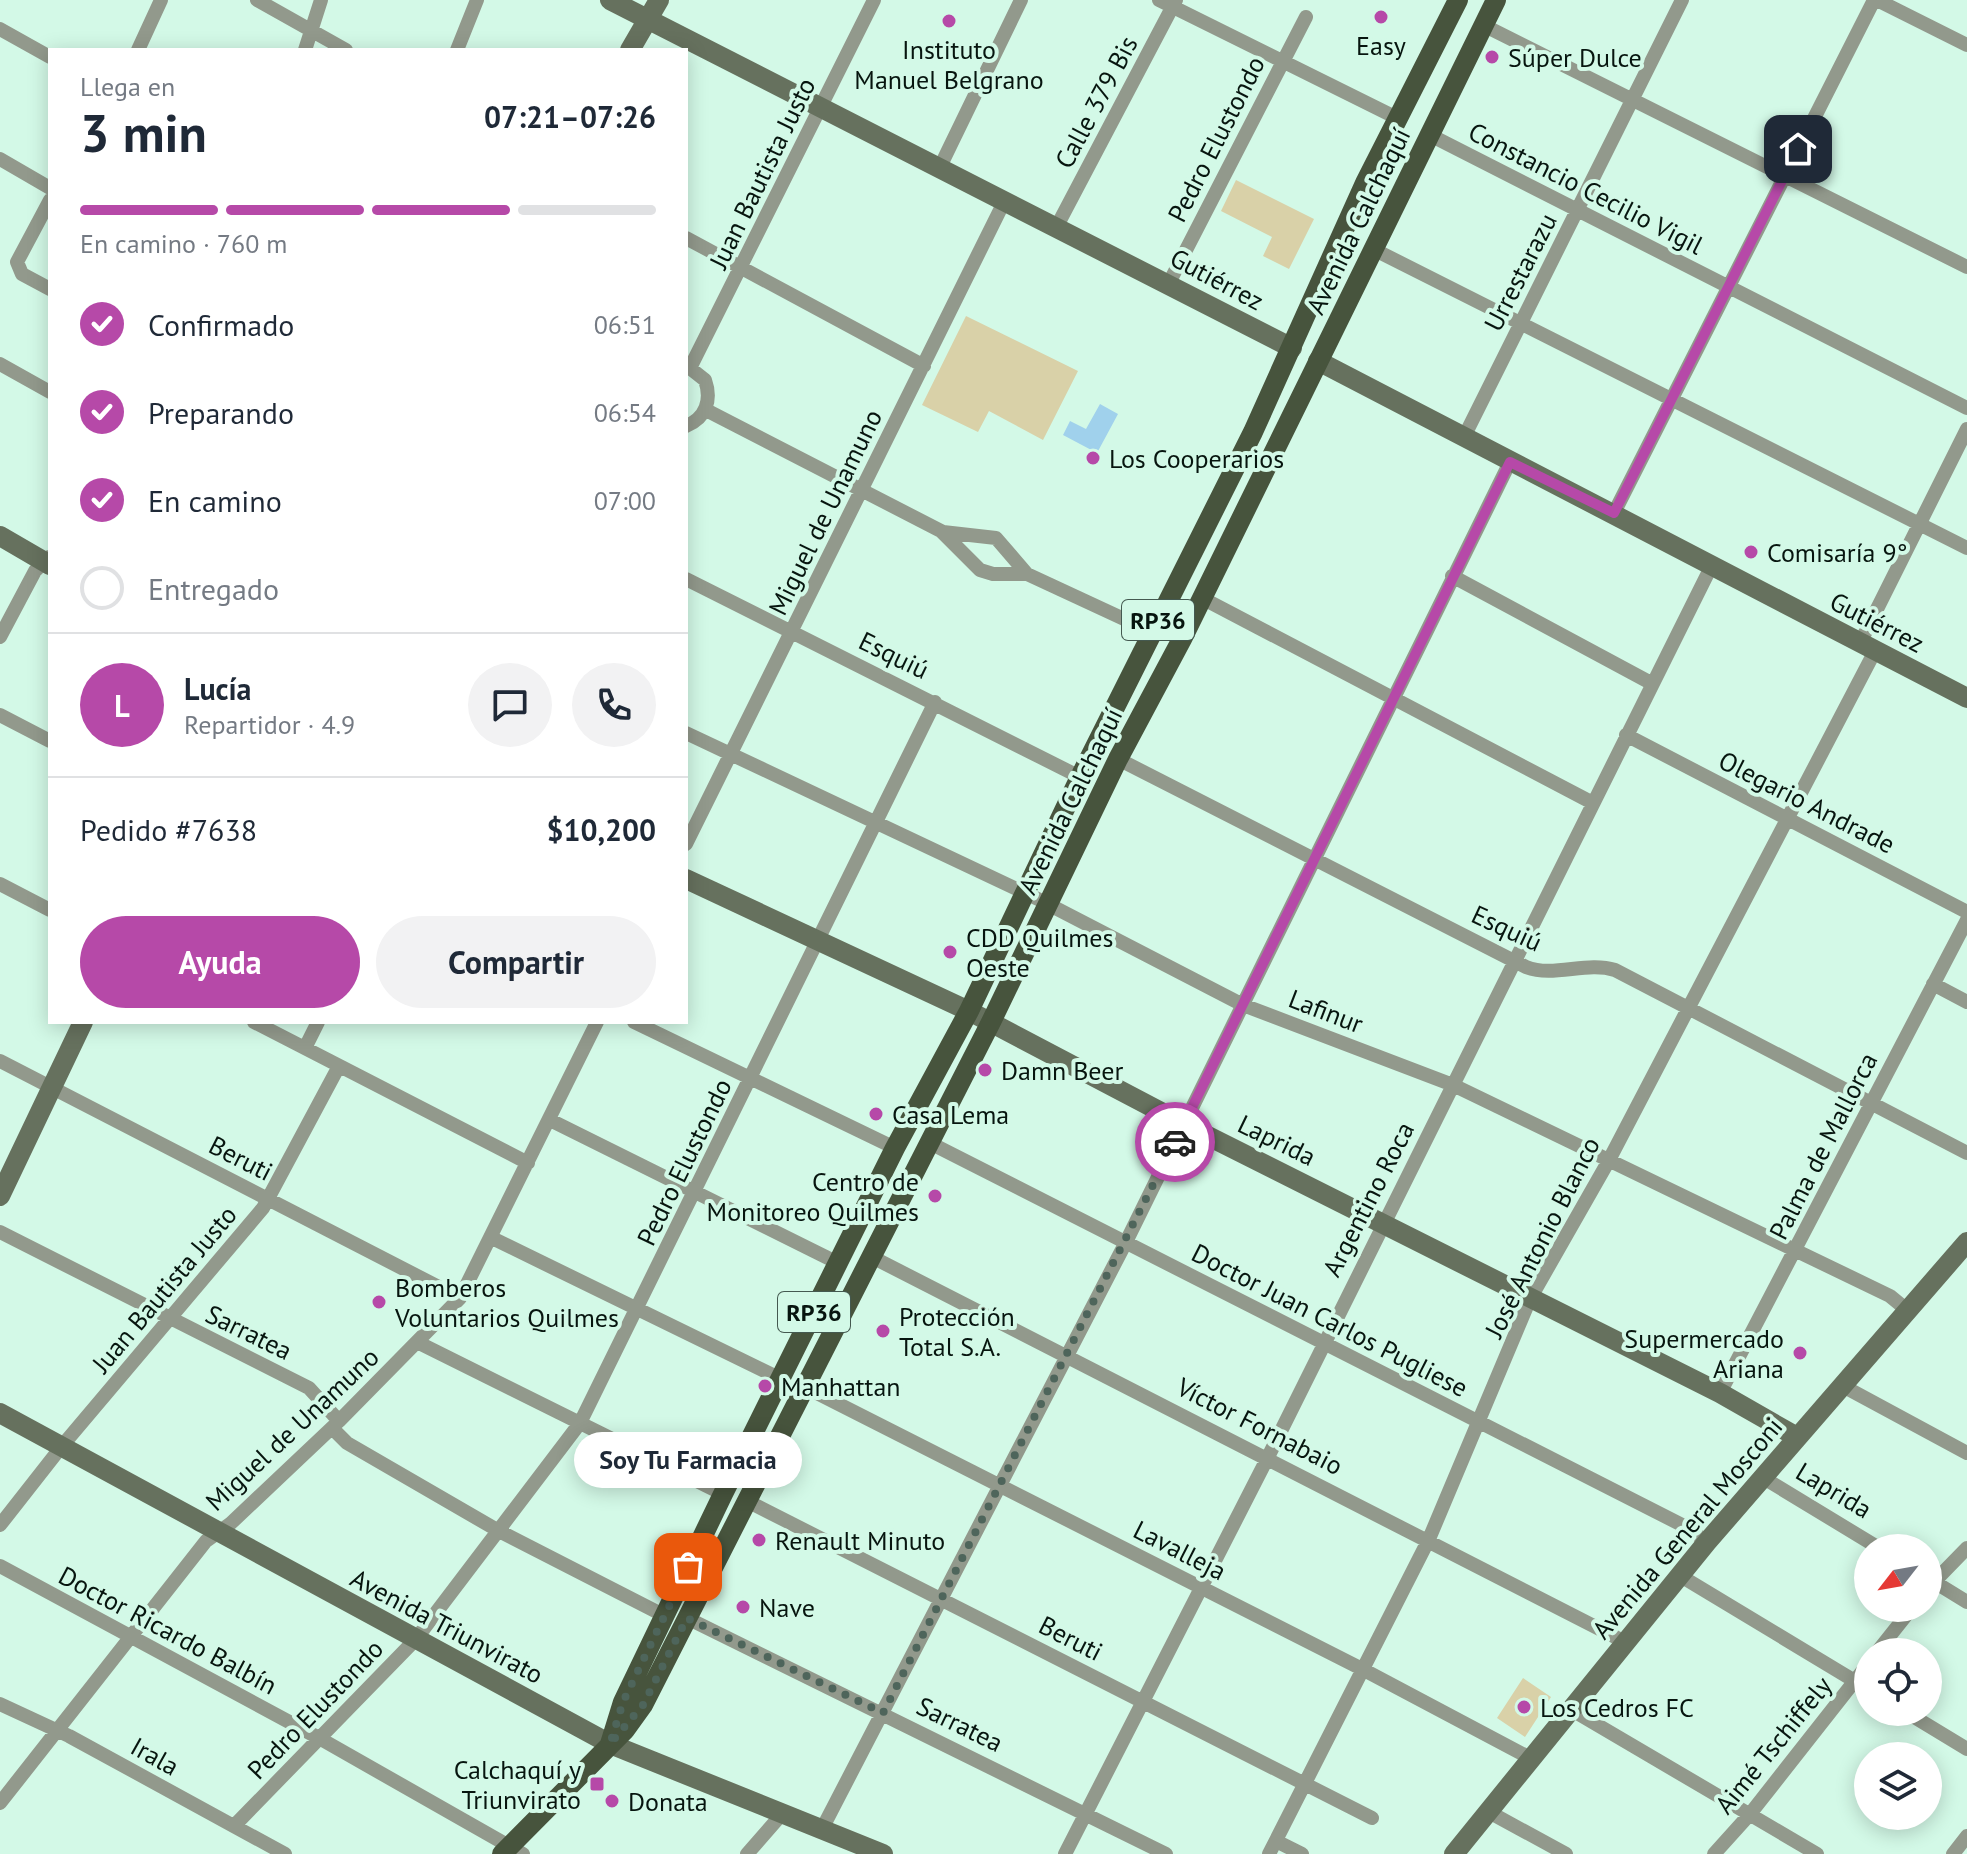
<!DOCTYPE html>
<html lang="es">
<meta charset="utf-8">
<style>
body{margin:0;font-family:"PT Sans",sans-serif;background:#f2f2f3;color:#1f2937;height:100vh;display:flex;flex-direction:column;font-size:30px;white-space:nowrap}
*{box-sizing:border-box;margin:0}
p{font-size:26px;color:#747a83}
.icon{flex:none;width:44px;height:44px;fill:none;stroke:currentColor;stroke-width:2;stroke-linecap:round;stroke-linejoin:round}
.map{position:relative;flex:1;overflow:hidden}
.side{position:absolute;left:48px;top:48px;width:640px;height:976px;display:flex;flex-direction:column;background:#fff;border-radius:0px;box-shadow:0 4px 20px #0003}
.side>*{flex:none}
.needle{width:52px;rotate:239deg}
.buttons{position:absolute;left:1854px;top:1534px;display:grid;gap:16px}
.buttons a{display:grid;place-items:center;width:88px;height:88px;border-radius:50%;background:#fff;box-shadow:0 4px 20px #0003;font-size:40px}
.pin{position:absolute;display:grid;place-items:center;width:68px;height:68px;color:#fff;margin:-34px;border-radius:16px;box-shadow:0 4px 12px #0006}
.courier{position:absolute;display:grid;place-items:center;width:80px;height:80px;margin:-40px;border:6px solid #b649a8;border-radius:50%;background:#fff;color:#222;box-shadow:0 2px 10px #0007}
.bubble{position:absolute;height:56px;border-radius:28px;background:#fff;box-shadow:0 4px 20px #0003;font-size:26px;font-weight:700;line-height:56px;text-align:center}
.head em{font-style:normal;font-weight:700}
.head div{display:flex;flex-direction:column-reverse}
.head{display:flex;align-items:center;justify-content:space-between;height:136px;padding:0 32px}
h1{font-size:52px;font-weight:700;line-height:60px}
.bar{display:grid;grid-template-columns:repeat(4,1fr);gap:12px 8px;align-content:center;height:96px;padding:0 32px}
.bar i{height:10px;border-radius:6px;background:#e0e1e3}
.bar .active{background:#b649a8}
.bar p{grid-column:span 4}
.line{display:flex;align-items:center;gap:20px;padding:0 32px;border-top:2px solid #e0e1e3}
.line div{flex:1}
.round{display:grid;place-items:center;flex:none;width:84px;height:84px;border-radius:42px;background:#f2f2f3}
ol{padding:0 32px;list-style:none}
li{display:flex;align-items:center;gap:24px;height:88px}
li p{margin-inline-start:auto}
li .icon{padding:8px;border-radius:50%;background:#b649a8;color:#fff;stroke-width:4}
li:last-child{color:#747a83}
li i{width:44px;height:44px;border:4px solid #e0e1e3;border-radius:50%}
.primary-button{display:flex;gap:16px;margin-top:auto;padding:16px 32px}
.primary-button a{flex:1;height:92px;border-radius:48px;background:#b649a8;color:#fff;font-size:32px;font-weight:700;line-height:92px;text-align:center}
.primary-button a+a{background:#f2f2f3;color:#1f2937}
.map>svg:first-child{display:block}
</style>
<div class="map">
<svg width="1967" height="1854" viewBox="0 0 1967 1854">
<rect width="100%" height="100%" fill="#d3f9e7"/>
<path fill="#d9d1a8" d="M1236,180L1314,219L1289,269L1263,256L1272,237L1221,211Z
M966,316L1078,371L1043,440L989,411L978,432L922,405Z
M1523,1678L1551,1697L1525,1737L1497,1718Z"/>
<path fill="#a0d1ec" d="M1100,404L1118,414L1097,453L1063,435L1070,421L1086,429Z"/>
<g fill="none" stroke-linecap="round" stroke-linejoin="round">
<path stroke="#92998c" stroke-width="14" d="M257,0L346,50
M1159,0L1399,119
M1877,0L1967,45
M1483,25L1967,267
M0,29L50,57
M138,50L161,0
M305,50L321,0
M457,50L477,0
M1428,134L1967,408
M0,159L50,188
M940,167L1021,0
M50,200L17,262L22,274L50,289
M1057,226L1176,0
M686,238L924,366
M1375,250L1967,548
M1169,283L1306,17
M0,364L50,392
M686,365L705,380C712,400 706,418 686,426
M691,366L874,0
M706,410L941,531L980,570L993,574H1027
M1464,437L1682,0
M1614,513L1874,0
M943,532L996,538L1027,574L1152,632
M1452,576L1651,683
M686,579L1080,777
M1200,597L1591,802
M0,637L35,571L49,557
M1860,643L1967,429
M0,715L50,741
M686,733L1040,900L1243,1005L1453,1085L1890,1296L1907,1310
M1626,735L1967,912
M1118,759L1526,967C1554,978 1586,961 1615,970L1967,1153
M686,844L1005,200
M0,884L50,910
M1933,984L1967,1002
M254,1022L528,1163
M634,1022L895,1148
M305,1048L318,1022
M0,1061L460,1298
M550,1120L838,1263
M930,1143L1686,1527L1707,1542
M0,1232L309,1388L339,1421
M492,1238L781,1379
M872,1257L1625,1642
M419,1343L723,1494
M1841,1385L1967,1453
M805,1387L1364,1670L1532,1759
M1720,1393L1967,920
M332,1428L347,1443L499,1531L665,1616
M1762,1477L1879,1548
M749,1502L1372,1818
M0,1525L62,1446L263,1208L339,1066
M0,1566L319,1738L523,1854
M1679,1575L1868,1689
M1928,1578L1967,1602
M1928,1588L1967,1548
M687,1618L1166,1854
M1877,1652L1912,1608
M0,1704L69,1736L285,1854
M1572,1710L1817,1854
M1906,1712L1967,1749
M0,1803L206,1541L230,1524L339,1421L460,1298L597,1022
M1489,1812L1566,1854
M234,1826L416,1639L580,1423L935,702
M822,1829L1126,1242L1510,462
M1276,1841L1302,1854
M747,1854L782,1814
M1065,1854L1268,1457L1712,565
M1269,1854L1429,1539L1530,1299L1608,1162L1875,651
M1714,1854L1750,1814L1868,1664
M1953,1854L1967,1836"/>
<path stroke="#66715e" stroke-width="20" d="M610,0L1292,348
M630,50L659,0
M1318,361L1967,698
M0,536L50,565
M686,879L969,1011L1184,1124L1720,1393L1797,1437
M0,1196L83,1022
M0,1413L610,1744L883,1854
M1454,1854L1707,1542L1967,1242"/>
<path stroke="#47543d" stroke-width="20" d="M610,1744L623,1702L723,1494L895,1148L969,1011L1080,777L1253,432L1365,183L1458,0
M502,1854L625,1730L643,1705L991,1022L1118,759L1182,639L1496,0"/>
</g>
<g fill="none" stroke-linecap="round" stroke-linejoin="round">
<path stroke="#4e655b" stroke-width="8" stroke-dasharray="0 14.4" d="M688,1567L623,1702L610,1744L643,1705L687,1618L883,1713L1175,1142"/>
<path stroke="#b649a8" stroke-width="10" d="M1175,1142L1510,462L1614,513L1798,149"/>
</g>
<g fill="#b649a8" stroke="#d3f9e7" stroke-width="3">
<circle cx="1381" cy="17" r="8"/>
<circle cx="949" cy="21" r="8"/>
<circle cx="1492" cy="57" r="8"/>
<circle cx="1093" cy="458" r="8"/>
<circle cx="1751" cy="552" r="8"/>
<circle cx="950" cy="952" r="8"/>
<circle cx="985" cy="1070" r="8"/>
<circle cx="876" cy="1114" r="8"/>
<circle cx="935" cy="1196" r="8"/>
<circle cx="379" cy="1302" r="8"/>
<circle cx="883" cy="1331" r="8"/>
<circle cx="1800" cy="1353" r="8"/>
<circle cx="765" cy="1386" r="8"/>
<circle cx="759" cy="1540" r="8"/>
<circle cx="743" cy="1607" r="8"/>
<circle cx="1524" cy="1707" r="8"/>
<rect x="589" y="1776" width="16" height="16" rx="4"/>
<circle cx="612" cy="1801" r="8"/>
</g>
<g text-anchor="middle" dominant-baseline="central" stroke-width="8" stroke-linejoin="round" paint-order="stroke">
<g fill="#d3f9e7" stroke="#445950" stroke-width="2">
<rect x="1122" y="600" width="72" height="40" rx="6"/>
<rect x="778" y="1292" width="72" height="40" rx="6"/>
</g>
<g font-size="24" font-weight="bold" fill="#07150f">
<text x="1158" y="620">RP36</text>
<text x="814" y="1312">RP36</text>
</g>
<g font-size="26" fill="#07150f" stroke="#d3f9e7" text-anchor="start">
<text x="1381" y="45" text-anchor="middle">Easy</text>
<text x="949" y="49" text-anchor="middle">Instituto<tspan x="949" dy="30">Manuel Belgrano</tspan></text>
<text x="1508" y="57">Súper Dulce</text>
<text x="1109" y="458">Los Cooperarios</text>
<text x="1767" y="552">Comisaría 9°</text>
<text x="966" y="937">CDD Quilmes<tspan x="966" dy="30">Oeste</tspan></text>
<text x="1001" y="1070">Damn Beer</text>
<text x="892" y="1114">Casa Lema</text>
<text x="919" y="1181" text-anchor="end">Centro de<tspan x="919" dy="30">Monitoreo Quilmes</tspan></text>
<text x="395" y="1287">Bomberos<tspan x="395" dy="30">Voluntarios Quilmes</tspan></text>
<text x="899" y="1316">Protección<tspan x="899" dy="30">Total S.A.</tspan></text>
<text x="1784" y="1338" text-anchor="end">Supermercado<tspan x="1784" dy="30">Ariana</tspan></text>
<text x="781" y="1386">Manhattan</text>
<text x="775" y="1540">Renault Minuto</text>
<text x="759" y="1607">Nave</text>
<text x="1540" y="1707">Los Cedros FC</text>
<text x="581" y="1769" text-anchor="end">Calchaquí y<tspan x="581" dy="30">Triunvirato</tspan></text>
<text x="628" y="1801">Donata</text>
</g>
<g font-size="26" fill="#07150f" stroke="#d3f9e7">
<text transform="translate(1096 102) rotate(-62)">Calle 379 Bis</text>
<text transform="translate(1216 139) rotate(-63)">Pedro Elustondo</text>
<text transform="translate(762 173) rotate(-64)">Juan Bautista Justo</text>
<text transform="translate(1586 188) rotate(27)">Constancio Cecilio Vigil</text>
<text transform="translate(1358 221) rotate(-64)">Avenida Calchaquí</text>
<text transform="translate(1520 272) rotate(-63)">Urrestarazu</text>
<text transform="translate(1217 279) rotate(28)">Gutiérrez</text>
<text transform="translate(825 512) rotate(-64)">Miguel de Unamuno</text>
<text transform="translate(1877 622) rotate(27)">Gutiérrez</text>
<text transform="translate(894 655) rotate(26)">Esquiú</text>
<text transform="translate(1070 801) rotate(-64)">Avenida Calchaquí</text>
<text transform="translate(1807 802) rotate(27)">Olegario Andrade</text>
<text transform="translate(1507 928) rotate(25)">Esquiú</text>
<text transform="translate(1326 1011) rotate(21)">Lafinur</text>
<text transform="translate(1277 1140) rotate(26)">Laprida</text>
<text transform="translate(1823 1146) rotate(-63)">Palma de Mallorca</text>
<text transform="translate(241 1158) rotate(27)">Beruti</text>
<text transform="translate(684 1162) rotate(-64)">Pedro Elustondo</text>
<text transform="translate(1368 1199) rotate(-63)">Argentino Roca</text>
<text transform="translate(1542 1237) rotate(-63)">José Antonio Blanco</text>
<text transform="translate(164 1289) rotate(-50)">Juan Bautista Justo</text>
<text transform="translate(1330 1320) rotate(27)">Doctor Juan Carlos Pugliese</text>
<text transform="translate(249 1332) rotate(26)">Sarratea</text>
<text transform="translate(1260 1426) rotate(27)">Víctor Fornabaio</text>
<text transform="translate(292 1429) rotate(-43)">Miguel de Unamuno</text>
<text transform="translate(1834 1490) rotate(31)">Laprida</text>
<text transform="translate(1687 1528) rotate(-50)">Avenida General Mosconi</text>
<text transform="translate(1180 1550) rotate(27)">Lavalleja</text>
<text transform="translate(447 1626) rotate(28)">Avenida Triunvirato</text>
<text transform="translate(168 1630) rotate(28)">Doctor Ricardo Balbín</text>
<text transform="translate(1071 1638) rotate(27)">Beruti</text>
<text transform="translate(315 1709) rotate(-46)">Pedro Elustondo</text>
<text transform="translate(960 1724) rotate(26)">Sarratea</text>
<text transform="translate(1773 1745) rotate(-51)">Aimé Tschiffely</text>
<text transform="translate(155 1756) rotate(29)">Irala</text>
</g>
</g>
</svg>
<div class="buttons">
<a><svg class="needle" viewBox="-14 -14 28 28"><path d="M0-13l5 13h-10z" fill="#e53935"/><path d="M0 13l5-13h-10z" fill="#747a83"/></svg></a>
<a><svg class="icon" aria-label="locate" viewBox="0 0 24 24"><circle cx="12" cy="12" r="6"/><path d="M12 2v4M12 18v4M2 12h4M18 12h4"/></svg></a>
<a><svg class="icon" aria-label="layers" viewBox="0 0 24 24"><path d="M12 4l9 5-9 5-9-5zM3 14l9 5 9-5"/></svg></a>
</div>
<div class="pin" style="left:688px;top:1567px;background:#ea580c"><svg class="icon" aria-label="bag" viewBox="0 0 24 24"><path d="M5 8h14l-1 12H6zM9 8a3 3 0 0 1 6 0"/></svg></div>
<div class="pin" style="left:1798px;top:149px;background:#1f2937"><svg class="icon" aria-label="home" viewBox="0 0 24 24"><path d="M3 11l9-7 9 7M6 9v11h12V9"/></svg></div>
<div class="courier" style="left:1175px;top:1142px"><svg class="icon" aria-label="car" viewBox="0 0 24 24"><path d="M5 17H2v-5l4-1 3-4h7l3 4 3 1v5h-3M9 17h6M6 11h13"/><circle cx="7" cy="17" r="2"/><circle cx="17" cy="17" r="2"/></svg></div>
<div class="bubble" style="left:574px;top:1432px;width:228px">Soy Tu Farmacia</div>
<section class="side">
<div class="head"><div><h1>3 min</h1><p>Llega en</p></div><em>07:21–07:26</em></div>
<div class="bar"><i class="active"></i><i class="active"></i><i class="active"></i><i></i><p>En camino · 760 m</p></div>
<ol>
<li><svg class="icon" aria-label="check" viewBox="0 0 24 24"><path d="M5 12l5 5 9-10"/></svg>Confirmado<p>06:51</p></li>
<li><svg class="icon" aria-label="check" viewBox="0 0 24 24"><path d="M5 12l5 5 9-10"/></svg>Preparando<p>06:54</p></li>
<li><svg class="icon" aria-label="check" viewBox="0 0 24 24"><path d="M5 12l5 5 9-10"/></svg>En camino<p>07:00</p></li>
<li><i></i>Entregado</li>
</ol>
<div class="line" style="height:144px"><b class="round" style="background:#b649a8;color:#fff">L</b><div><b>Lucía</b><p>Repartidor · 4.9</p></div><a class="round"><svg class="icon" aria-label="chat" viewBox="0 0 24 24"><path d="M4 5h16v11H9l-5 4z"/></svg></a><a class="round"><svg class="icon" aria-label="phone" viewBox="0 0 24 24"><path d="M5 4h4l2 5-3 2q2 4 5 5l2-3 5 2v4C11 20 4 13 5 4z"/></svg></a></div>
<div class="line" style="height:104px"><div>Pedido #7638</div><b>$10,200</b></div>
<div class="primary-button"><a>Ayuda</a><a>Compartir</a></div>
</section>
</div>
